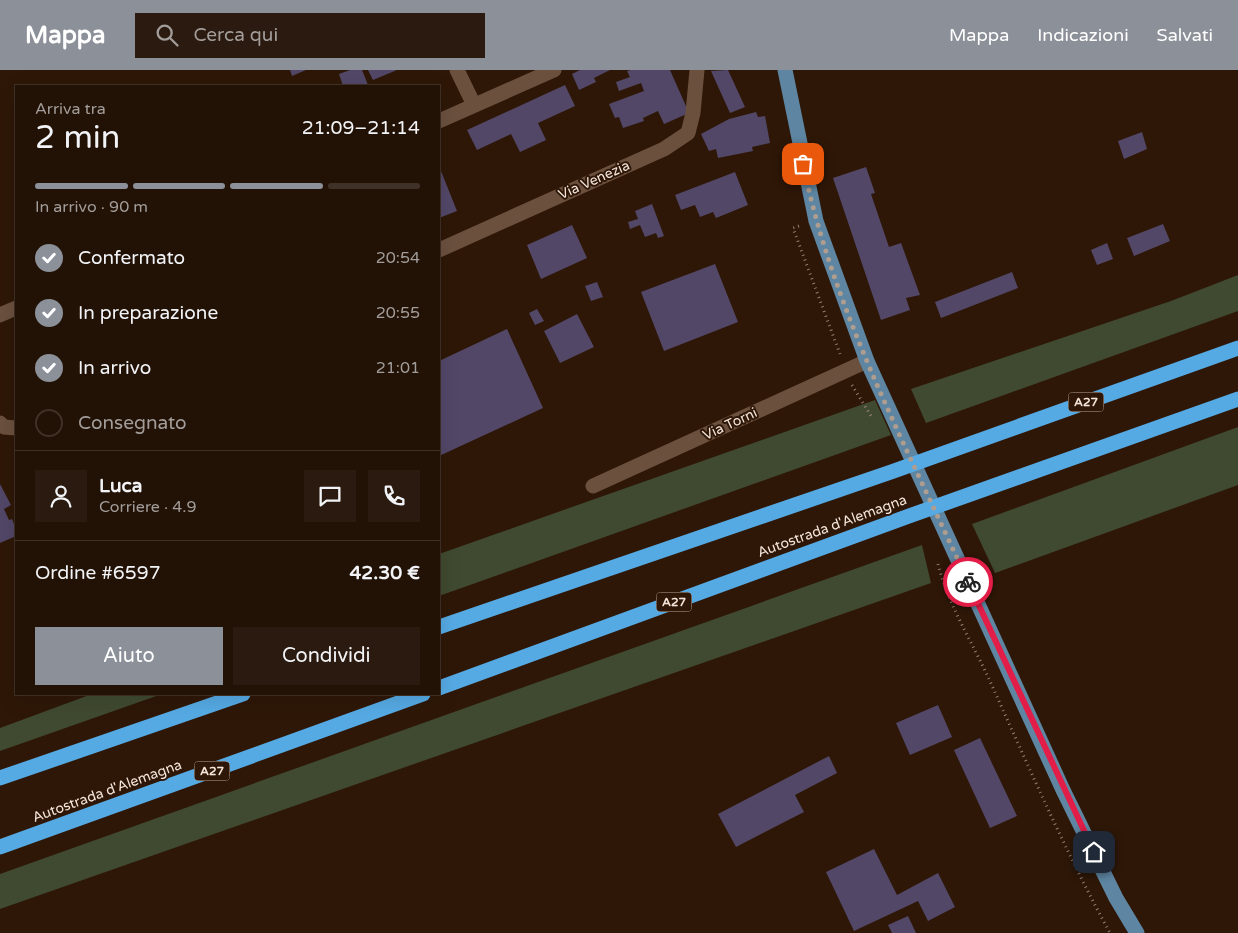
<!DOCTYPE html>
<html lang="it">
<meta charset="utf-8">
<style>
body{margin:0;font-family:"Varela Round",sans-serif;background:#2a1a0f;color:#f1f3f6;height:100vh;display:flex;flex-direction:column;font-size:19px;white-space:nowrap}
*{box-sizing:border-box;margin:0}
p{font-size:16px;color:#a29d9a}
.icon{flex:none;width:28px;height:28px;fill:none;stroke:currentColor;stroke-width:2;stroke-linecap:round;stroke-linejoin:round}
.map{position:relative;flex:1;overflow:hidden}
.panel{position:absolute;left:15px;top:15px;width:425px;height:610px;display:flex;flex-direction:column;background:#221105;border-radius:0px;box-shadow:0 5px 20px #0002,0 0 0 1px #3f3127}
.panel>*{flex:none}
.pin{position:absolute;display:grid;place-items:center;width:42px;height:42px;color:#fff;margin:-21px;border-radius:10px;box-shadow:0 2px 8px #0006}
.courier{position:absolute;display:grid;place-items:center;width:50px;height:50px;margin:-25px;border:4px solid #e11d48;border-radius:50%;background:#fff;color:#222;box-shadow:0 1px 6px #0007}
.summary em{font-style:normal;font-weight:600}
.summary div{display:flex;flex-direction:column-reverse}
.summary{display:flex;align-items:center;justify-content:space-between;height:85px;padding:0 20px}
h1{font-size:32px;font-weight:600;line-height:38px}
.bar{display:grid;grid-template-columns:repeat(4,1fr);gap:8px 5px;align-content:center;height:60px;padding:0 20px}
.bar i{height:6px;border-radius:4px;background:#3f3127}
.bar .active{background:#8c9099}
.bar p{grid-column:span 4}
.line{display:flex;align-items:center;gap:12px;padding:0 20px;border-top:1px solid #3f3127}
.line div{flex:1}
.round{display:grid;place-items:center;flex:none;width:52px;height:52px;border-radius:0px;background:#2a1a0f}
ol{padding:0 20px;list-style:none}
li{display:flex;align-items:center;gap:15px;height:55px}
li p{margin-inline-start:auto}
li .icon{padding:5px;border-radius:50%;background:#8c9099;color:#fff;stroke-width:4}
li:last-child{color:#a29d9a}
li i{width:28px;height:28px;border:2px solid #3f3127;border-radius:50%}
.cta{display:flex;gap:10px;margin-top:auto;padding:10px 20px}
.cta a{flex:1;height:58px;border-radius:0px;background:#8c9099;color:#fff;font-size:20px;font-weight:600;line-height:58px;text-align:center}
.cta a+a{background:#2a1a0f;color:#f1f3f6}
header{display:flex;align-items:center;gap:30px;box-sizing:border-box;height:70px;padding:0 25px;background:#8c9099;color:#fff}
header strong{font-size:24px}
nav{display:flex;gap:28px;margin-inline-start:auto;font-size:18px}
.search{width:350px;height:45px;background:#2a1a0f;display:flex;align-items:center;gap:12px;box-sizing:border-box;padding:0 18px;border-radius:0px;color:#a29d9a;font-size:19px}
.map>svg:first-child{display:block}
</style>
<header>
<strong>Mappa</strong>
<div class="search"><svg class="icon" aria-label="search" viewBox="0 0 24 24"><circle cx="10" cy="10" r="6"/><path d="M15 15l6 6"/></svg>Cerca qui</div>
<nav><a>Mappa</a><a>Indicazioni</a><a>Salvati</a></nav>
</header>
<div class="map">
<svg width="1238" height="863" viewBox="0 0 1238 863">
<rect width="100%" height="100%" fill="#2e1707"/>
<path fill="#404a30" d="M1238,205V241L926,353L911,319L1171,231Z
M875,330L891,365L439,526V484Z
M1238,357V415L995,503L972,454Z
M922,475L931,513L0,839V804Z
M92,624H162L0,681V658Z"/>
<path fill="#524767" d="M290,0H306L292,6Z
M350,0H362L368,15L343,16L339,4Z
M368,0H397L373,10Z
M580,0H610L594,8L596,12L579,20L572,4Z
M631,0H670L689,43L664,54L658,41L643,48L644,51L623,58L619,47L615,48L609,34L644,21L641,13L619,21L616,12L630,7L627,1Z
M728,0L745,37L730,43L711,1Z
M565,15L575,36L538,53L546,70L520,82L511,64L477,80L467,60Z
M756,42L758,47L765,46L770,73L752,77L753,81L718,88L716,79L709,81L701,64L729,49Z
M1142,62L1147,79L1124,89L1118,71Z
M439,96L457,141L439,148Z
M866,97L875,123L871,124L889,177L901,173L920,225L906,228L910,240L881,250L833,108Z
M735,102L748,135L716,148L713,142L700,147L695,135L681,140L675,125Z
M652,134L664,166L658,168L656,163L645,167L640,155L630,159L628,152L638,149L635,141Z
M1163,154L1170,171L1134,186L1127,168Z
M572,155L587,188L541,209L527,175Z
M1107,173L1113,189L1097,195L1091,180Z
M715,194L738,252L664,281L641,222Z
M1012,202L1018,218L941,248L935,232Z
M597,212L603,227L591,231L585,216Z
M537,239L544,251L535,255L529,243Z
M577,244L594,277L560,293L544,261Z
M507,259L543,338L439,386V291Z
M0,414L11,435L4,439L9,450L12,449L16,459V466L0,473Z
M938,635L952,667L910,685L896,653Z
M980,668L1017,746L990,758L954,680Z
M829,686L837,703L795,725L804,742L736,777L718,744Z
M874,779L897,825L938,803L955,837L928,851L918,831L854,861L826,802Z
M908,846L916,863H892L888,855Z"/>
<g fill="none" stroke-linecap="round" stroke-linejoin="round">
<path stroke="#937f72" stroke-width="3" stroke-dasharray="1 4" stroke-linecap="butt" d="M799,156L793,158L840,284
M852,315L871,346
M938,494C948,534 972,572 989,609C1028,695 1065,781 1110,863"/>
<path stroke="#6b503e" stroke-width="15" d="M457,0L474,35
M439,51L554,0
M439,180L664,79L688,63L693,43L697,0
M0,245L16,238
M0,353L4,357L16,358
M593,416L867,291"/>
<path stroke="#5e86a2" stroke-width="15" d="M785,0L816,151L867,291L1063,720L1116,828L1137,863"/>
<path stroke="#56aae4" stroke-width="15" d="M439,557L891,402L1238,278
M439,618L909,446L1238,329
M0,708L243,624
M0,777L423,624"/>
</g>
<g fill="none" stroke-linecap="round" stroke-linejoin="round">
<path stroke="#af9d90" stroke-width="5" stroke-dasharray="0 9" d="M803,94C833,241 907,377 968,512"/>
<path stroke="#e11d48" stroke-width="6" d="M968,512L1094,782"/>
</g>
<g text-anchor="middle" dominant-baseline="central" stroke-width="4" stroke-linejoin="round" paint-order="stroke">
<g fill="#2e1707" stroke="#b9a79b" stroke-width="1">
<rect x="1068.5" y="322.5" width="35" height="19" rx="4"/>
<rect x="656.5" y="522.5" width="35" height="19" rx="4"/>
<rect x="194.5" y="691.5" width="35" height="19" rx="4"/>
</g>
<g font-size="12" font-weight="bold" fill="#f5e5da">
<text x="1086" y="332">A27</text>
<text x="674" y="532">A27</text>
<text x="212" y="701">A27</text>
</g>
<g font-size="14" fill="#f5e5da" stroke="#2e1707">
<text transform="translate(594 110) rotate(-24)">Via Venezia</text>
<text transform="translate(730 354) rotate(-25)">Via Torni</text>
<text transform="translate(832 456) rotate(-20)">Autostrada d'Alemagna</text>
<text transform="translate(107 721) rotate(-20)">Autostrada d'Alemagna</text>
</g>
</g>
</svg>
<div class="pin" style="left:803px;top:94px;background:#ea580c"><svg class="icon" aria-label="bag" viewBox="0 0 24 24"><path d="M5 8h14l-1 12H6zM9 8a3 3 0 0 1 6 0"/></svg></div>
<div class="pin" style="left:1094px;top:782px;background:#1f2937"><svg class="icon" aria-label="home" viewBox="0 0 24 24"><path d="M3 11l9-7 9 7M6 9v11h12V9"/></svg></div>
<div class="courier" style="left:968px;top:512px"><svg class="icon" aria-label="bike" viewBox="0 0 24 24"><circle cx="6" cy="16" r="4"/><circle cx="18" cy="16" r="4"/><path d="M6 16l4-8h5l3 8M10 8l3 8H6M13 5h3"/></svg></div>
<section class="panel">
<div class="summary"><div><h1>2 min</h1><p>Arriva tra</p></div><em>21:09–21:14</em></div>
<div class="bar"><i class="active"></i><i class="active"></i><i class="active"></i><i></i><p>In arrivo · 90 m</p></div>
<ol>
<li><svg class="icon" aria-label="check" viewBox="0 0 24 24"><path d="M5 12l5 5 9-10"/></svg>Confermato<p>20:54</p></li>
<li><svg class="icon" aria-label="check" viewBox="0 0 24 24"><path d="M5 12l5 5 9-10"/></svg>In preparazione<p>20:55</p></li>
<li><svg class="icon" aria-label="check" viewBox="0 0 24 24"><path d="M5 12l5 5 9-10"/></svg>In arrivo<p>21:01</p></li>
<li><i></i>Consegnato</li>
</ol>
<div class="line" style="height:90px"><a class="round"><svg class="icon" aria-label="person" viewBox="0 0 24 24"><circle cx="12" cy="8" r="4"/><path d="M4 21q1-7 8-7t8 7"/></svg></a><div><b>Luca</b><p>Corriere · 4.9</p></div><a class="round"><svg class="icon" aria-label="chat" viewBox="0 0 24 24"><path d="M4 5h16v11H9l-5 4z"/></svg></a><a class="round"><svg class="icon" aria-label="phone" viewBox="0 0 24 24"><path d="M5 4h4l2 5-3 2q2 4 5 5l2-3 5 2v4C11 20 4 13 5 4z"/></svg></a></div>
<div class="line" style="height:65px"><div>Ordine #6597</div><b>42.30 €</b></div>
<div class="cta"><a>Aiuto</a><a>Condividi</a></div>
</section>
</div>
